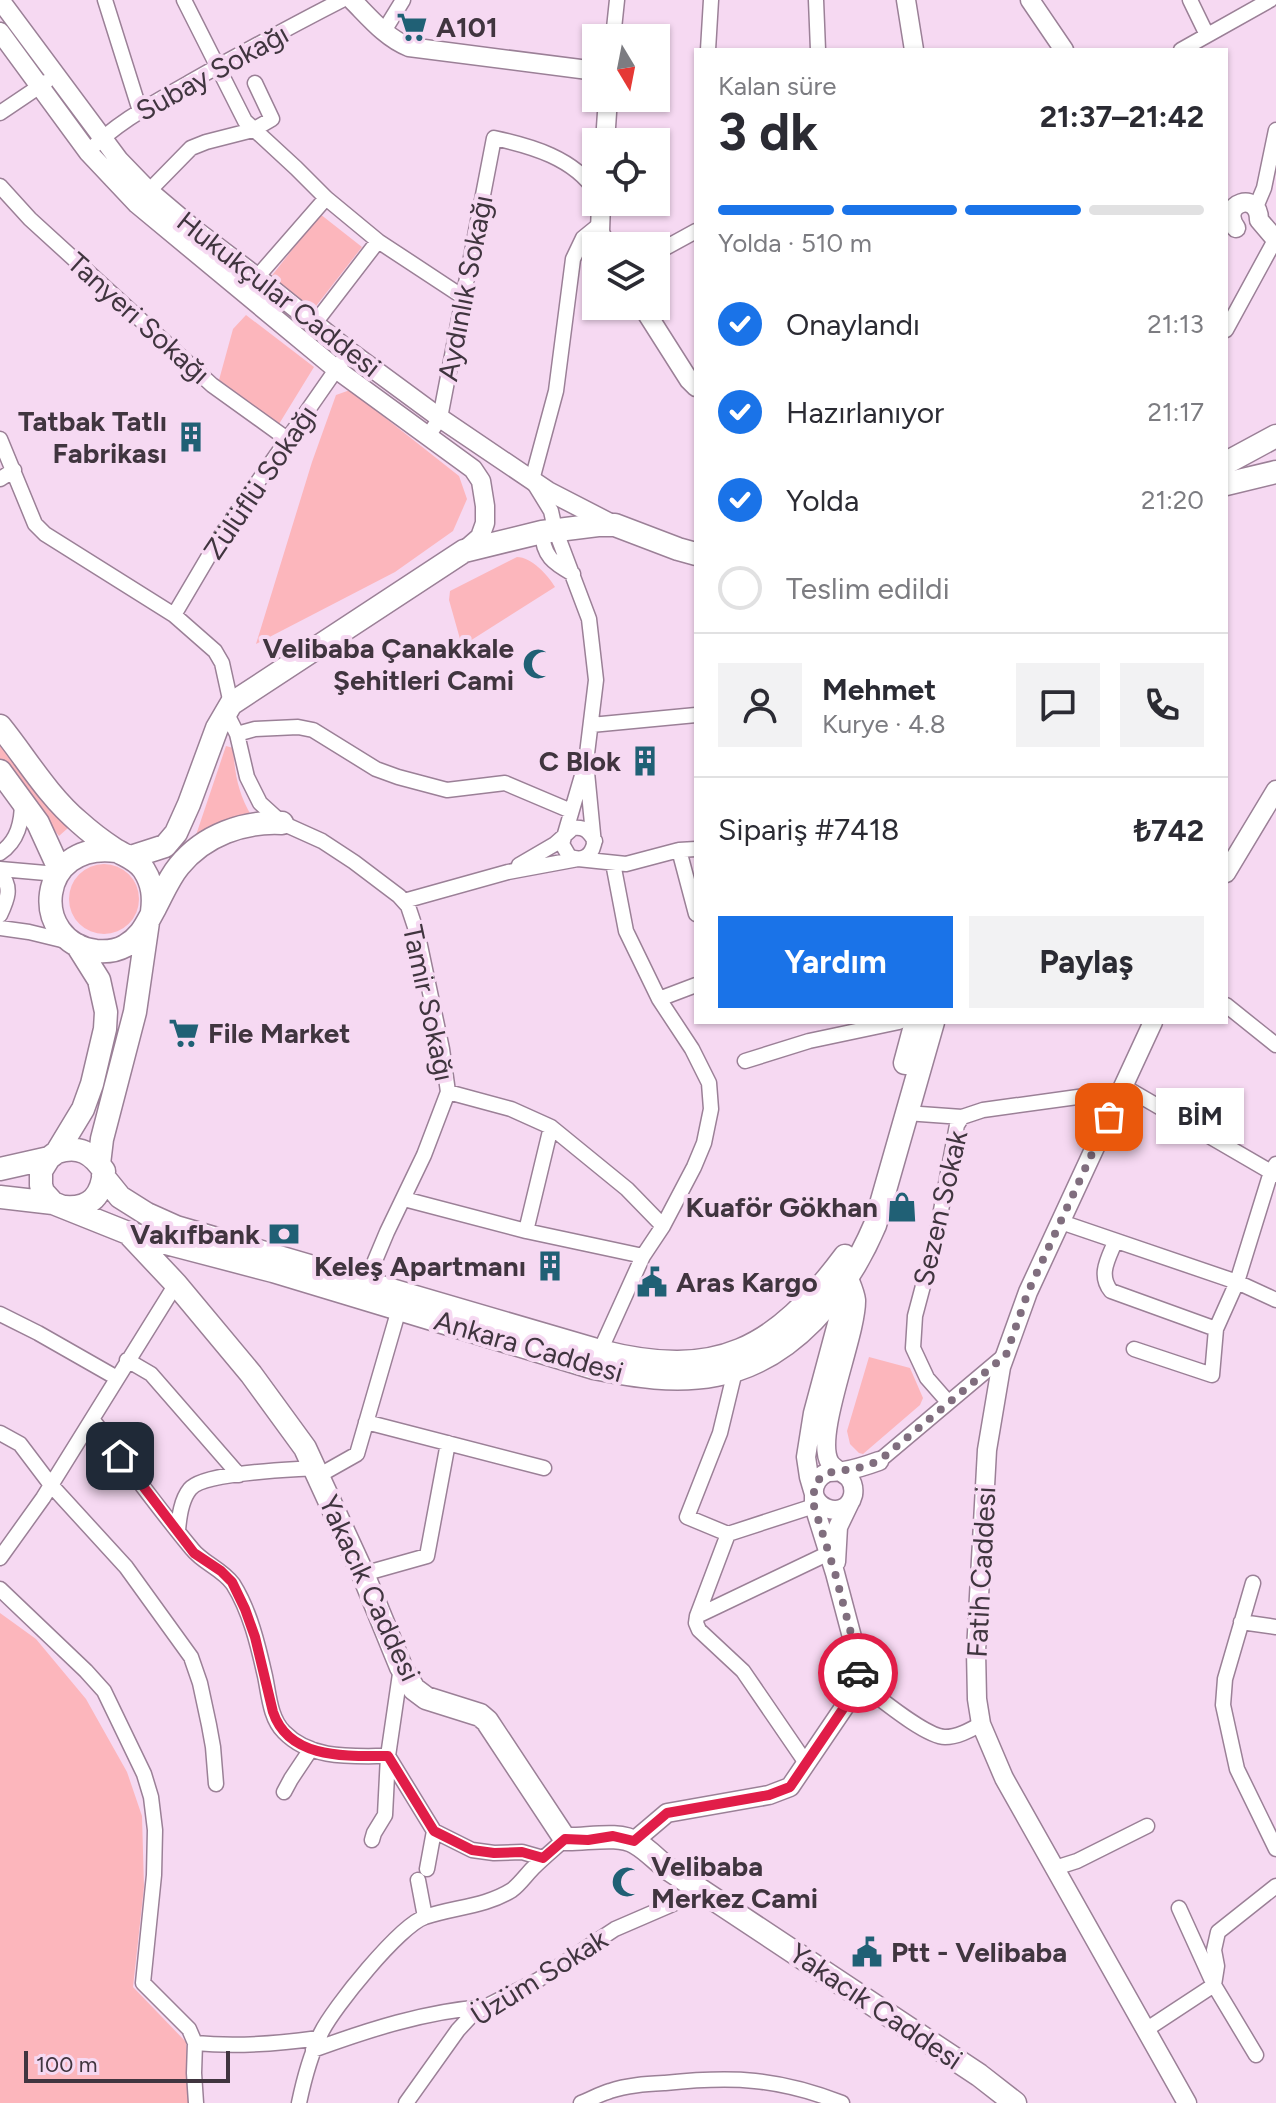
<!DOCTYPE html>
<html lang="tr">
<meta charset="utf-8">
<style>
body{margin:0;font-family:Figtree,sans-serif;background:#f2f2f3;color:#2b2b33;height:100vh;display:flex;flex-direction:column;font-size:30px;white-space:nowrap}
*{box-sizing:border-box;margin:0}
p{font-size:26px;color:#7c7c81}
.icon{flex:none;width:44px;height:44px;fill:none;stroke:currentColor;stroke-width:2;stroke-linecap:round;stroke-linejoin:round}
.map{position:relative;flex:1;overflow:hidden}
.drawer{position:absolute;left:694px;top:48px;width:534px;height:976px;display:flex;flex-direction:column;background:#fff;border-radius:0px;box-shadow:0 2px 6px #0004}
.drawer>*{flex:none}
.needle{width:52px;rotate:170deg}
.fabs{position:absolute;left:582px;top:24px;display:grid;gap:16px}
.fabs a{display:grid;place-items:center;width:88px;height:88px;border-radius:0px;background:#fff;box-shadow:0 2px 6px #0004;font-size:40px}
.scale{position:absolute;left:24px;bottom:20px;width:206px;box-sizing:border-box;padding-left:8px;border:4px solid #40353f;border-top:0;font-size:22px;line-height:28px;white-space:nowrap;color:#40353f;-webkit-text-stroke:6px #f6d9f2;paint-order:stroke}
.pin{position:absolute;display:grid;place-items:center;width:68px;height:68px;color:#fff;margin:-34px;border-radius:16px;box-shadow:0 4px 12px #0006}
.courier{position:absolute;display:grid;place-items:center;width:80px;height:80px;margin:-40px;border:6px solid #e11d48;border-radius:50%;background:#fff;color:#222;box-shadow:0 2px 10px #0007}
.bubble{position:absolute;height:56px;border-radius:0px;background:#fff;box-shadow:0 2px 6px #0004;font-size:26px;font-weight:700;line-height:56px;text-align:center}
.headline em{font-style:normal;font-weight:700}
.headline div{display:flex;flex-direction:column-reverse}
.headline{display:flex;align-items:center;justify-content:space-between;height:136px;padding:0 24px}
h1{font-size:52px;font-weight:700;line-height:60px}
.bar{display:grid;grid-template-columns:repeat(4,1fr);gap:12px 8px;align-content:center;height:96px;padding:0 24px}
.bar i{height:10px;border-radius:6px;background:#e1e1e2}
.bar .selected{background:#1a73e8}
.bar p{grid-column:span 4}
.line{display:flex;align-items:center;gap:20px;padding:0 24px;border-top:2px solid #e1e1e2}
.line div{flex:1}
.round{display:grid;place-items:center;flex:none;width:84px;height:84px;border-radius:0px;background:#f2f2f3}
ol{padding:0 24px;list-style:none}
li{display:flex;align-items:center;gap:24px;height:88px}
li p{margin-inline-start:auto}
li .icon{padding:8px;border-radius:50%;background:#1a73e8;color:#fff;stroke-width:4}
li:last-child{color:#7c7c81}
li i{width:44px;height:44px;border:4px solid #e1e1e2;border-radius:50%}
.primary-button{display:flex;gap:16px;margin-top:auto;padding:16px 24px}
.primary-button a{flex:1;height:92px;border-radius:0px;background:#1a73e8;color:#fff;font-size:32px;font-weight:700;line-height:92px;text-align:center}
.primary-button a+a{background:#f2f2f3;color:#2b2b33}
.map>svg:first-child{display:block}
</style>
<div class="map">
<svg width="1276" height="2103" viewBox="0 0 1276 2103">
<rect width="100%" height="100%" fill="#f6d9f2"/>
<path fill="#fcb6bc" d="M320,214L362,247L313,310L270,278Z
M246,315L314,367L279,424L219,380L233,329Z
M350,390L459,476L467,499L453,531L395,572L256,644L312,462L336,395Z
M517,557C531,557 548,575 555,587L462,646L449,600L450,591Z
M0,742L68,828L59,836L0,762Z
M226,746L233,748C235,775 238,793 252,817L195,838Z
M69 899a35 35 0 1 1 70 0a35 35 0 1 1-70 0Z
M869,1357L910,1368L923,1398L920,1405L863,1454L859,1453L850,1444L847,1431Z
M0,1613L36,1639L86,1699L127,1772L142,1816L144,1887L133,1987L186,2042L191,2103H0Z"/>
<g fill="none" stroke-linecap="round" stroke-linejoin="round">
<g stroke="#9b8097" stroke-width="17">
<path id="minor" d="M105,0L140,111
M184,0L245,121L296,168L326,198L378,241
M816,0L818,50
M1190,0L1207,35
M384,31L403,0
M613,38L617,0
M708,50L711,0
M1181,50L1270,0
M0,113L46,82
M88,152C117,122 154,103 190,82C240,54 291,26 342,0
M0,186L30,219L212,385L287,439
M143,197L191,148L206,142L253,130L272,119L255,83
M1256,207L1264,188L1276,130
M656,253L696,231
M252,283L326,198
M315,323L378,241L463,297
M1226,330L1275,240
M428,436L440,418L494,138C531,146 574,158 596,192
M0,439L35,524L45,534L174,615L215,651L222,663L231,704
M0,479L14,470
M542,532C543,556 553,563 573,574
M174,615L223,532L349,351
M226,712L237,734L247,777L260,803L282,823L322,841L354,862L399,896L408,906L418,936L442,1049L448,1092L424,1155L387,1232L366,1282
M591,725L696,715
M237,734L255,729L298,727L313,730L376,769L398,777L447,790L505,783L571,811
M586,762L594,844C591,857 581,862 569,856L562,844L586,762L596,680L589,619L555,529L551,511L532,480L556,391L573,259L583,238L599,225
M679,850L696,914
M0,853C18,841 22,822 22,801
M519,865L555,844L573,828C585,826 589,832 595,841
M0,869L57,874
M0,873C13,887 7,900 0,915
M404,901L508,872L578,859L626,864L679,850L696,849
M0,928L29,932L70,942
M659,999L696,985
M1226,1005L1276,1045
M745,1061L809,1041L899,1022
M1123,1086L1276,1175
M448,1092L511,1109L551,1127L627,1189L663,1226
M906,1113L962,1117
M404,1199L526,1231L643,1256
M1061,1222L1237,1282L1276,1300
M526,1231L551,1127
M1115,1242C1108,1259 1098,1275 1111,1291L1216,1329
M0,1314L38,1333L117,1378
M1134,1349L1212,1375L1216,1329L1237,1282L1271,1172L1276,1164
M600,1351L643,1256L663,1226L694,1167L704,1143L711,1109L709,1083L692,1049L659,999L626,931L613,863
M127,1360L151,1374L239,1475
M735,1371L720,1433L687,1517L728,1534L814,1506
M948,1402L927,1378L913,1348L915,1316L936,1237L957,1125L962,1117L983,1110L1121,1091
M92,1419C125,1462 157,1507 192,1549C203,1563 222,1569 233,1584C250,1611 258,1645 265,1676C269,1695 270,1718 284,1732C311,1760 353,1756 388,1756L385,1815L374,1833L372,1840
M366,1422L544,1468
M0,1433L20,1444L51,1485L126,1567L191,1657L200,1683L209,1725L213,1747L216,1784
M879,1461L1005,1355
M318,1476L357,1454L399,1309
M178,1531C179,1517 181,1500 190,1489C204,1472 290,1470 314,1468
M0,1558L43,1498L176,1284
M363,1574L427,1556L448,1443
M1253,1583L1225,1679L1223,1705L1237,1769L1276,1849
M0,1589L86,1671L104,1691L144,1774L151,1797L155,1830L154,1875L143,1983L189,2029L195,2043L194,2073L196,2103
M697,1616L728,1534
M1241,1622L1276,1627
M401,1667L388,1756L434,1831L472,1850L494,1853L522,1852L543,1858
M858,1682C876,1695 925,1737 945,1737C958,1737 970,1730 981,1724
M806,1763L743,1671L699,1630L696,1623L697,1616L829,1553
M284,1792L291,1779L311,1749
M1055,1868L1077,1861L1147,1826
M427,1869L434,1831
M418,1880L425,1917
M1179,1908L1214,1985L1256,2055
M1147,2029L1214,1985L1217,1966L1214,1950L1218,1932L1276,1886
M195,2043C237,2047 277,2044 319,2038
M313,2050C368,2030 426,2011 485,2007
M299,2103C304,2079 310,2056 321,2033C333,2008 400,1925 425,1917C454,1907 485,1907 512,1890C520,1884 526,1875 533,1868C543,1858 554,1849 565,1839
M406,2103L458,2030L471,2016L485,2007L538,1980L615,1929L703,1891
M581,2103C591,2099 600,2094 610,2091C627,2085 647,2084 665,2083C733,2076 778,2078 842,2103"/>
</g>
<g stroke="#9b8097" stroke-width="21">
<path id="tertiary" d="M0,0L119,160L148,190L194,229L257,277L349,351L440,418L548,491L612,524
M352,0C369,17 386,38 409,47L596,71
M906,0L914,50
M1030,0L1064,50
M0,32L88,152L137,204L336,369L473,469L481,481L485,506V523L480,537L464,551
M605,142L608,98
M601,202L600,232L606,246
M1236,228C1218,203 1259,190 1259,220L1276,240
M642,306L689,380L696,387
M1226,873L1276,790
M1153,1022L1028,1292L1001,1367L987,1450L976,1651L977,1699L981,1724L1004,1778L1187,2103
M836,1562L838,1527L850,1502
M634,1841L667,1813L769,1795L790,1787L847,1703L858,1682L857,1656L835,1573L814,1506V1494L809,1477L806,1457L813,1413L842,1305L832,1273L848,1276C851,1284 855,1292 856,1300C857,1335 813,1436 830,1463C835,1470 843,1472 849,1478C853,1483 854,1489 853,1495C846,1524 802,1506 817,1481C819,1478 822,1475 826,1473C832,1471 838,1472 844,1471C856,1469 868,1465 879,1461"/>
</g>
<g stroke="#9b8097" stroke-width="25">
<path id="primary" d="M1226,463L1276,436
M1226,484L1276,472
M0,726C26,758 47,795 79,822C90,832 102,841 114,849C125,856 137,859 144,870C153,884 154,897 152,912
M0,771L38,823L60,871
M117,851C36,840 29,942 96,951C106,952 116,951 125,946C142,936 146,924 155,908C162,895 169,878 179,866C204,835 244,821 282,823
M131,857L165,846L176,833L189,804L217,728L231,704L464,551L542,532L598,525H615L678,549L696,554
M77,945L99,980L106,1012L105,1029L92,1084L83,1109L57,1152L49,1158L41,1171V1185L43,1192L53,1203L128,1233L273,1271L594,1368C634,1376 675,1383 716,1375C792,1361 846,1293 875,1225L933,1022
M905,1063L916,1022
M57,1152C79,1145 92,1153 104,1171C102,1195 91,1209 65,1207
M99,1164L102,1139L135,1012L148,922
M0,1169L49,1158
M103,1176L120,1197L147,1214L176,1227L600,1351C717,1381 775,1350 845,1256
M0,1197L53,1203
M128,1233L176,1284L251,1374L305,1448L363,1574L401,1667L414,1689L426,1698L480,1715L487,1721L565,1839C586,1840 619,1832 636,1843C647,1849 657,1860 667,1868L979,2075L1015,2103"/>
</g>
<use href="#minor" stroke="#fff" stroke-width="14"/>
<use href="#tertiary" stroke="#fff" stroke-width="18"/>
<use href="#primary" stroke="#fff" stroke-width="22"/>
</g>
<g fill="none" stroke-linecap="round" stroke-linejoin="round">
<path stroke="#806e7e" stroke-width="8" stroke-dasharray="0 14.4" d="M858,1673L857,1656L835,1573L814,1506V1487L817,1481L827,1473L858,1468L879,1461L1006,1355L1028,1292L1109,1117"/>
<path stroke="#e11d48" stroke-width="10" d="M120,1456L194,1553L221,1571L232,1582L245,1609L255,1637L273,1712C289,1760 348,1756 388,1756L434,1831L472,1850L494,1853L522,1852L543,1858L565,1839L588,1840L613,1836L634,1841L667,1813L769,1795L790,1787L847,1703L858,1682V1673"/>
</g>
<defs>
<g id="supermarket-bare" transform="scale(2.4)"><path d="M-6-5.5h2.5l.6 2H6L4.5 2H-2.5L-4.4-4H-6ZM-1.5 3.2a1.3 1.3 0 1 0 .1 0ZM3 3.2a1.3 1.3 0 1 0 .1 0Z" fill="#206075" stroke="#f6d9f2" stroke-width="2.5" paint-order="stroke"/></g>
<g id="building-bare" transform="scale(2.4)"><path d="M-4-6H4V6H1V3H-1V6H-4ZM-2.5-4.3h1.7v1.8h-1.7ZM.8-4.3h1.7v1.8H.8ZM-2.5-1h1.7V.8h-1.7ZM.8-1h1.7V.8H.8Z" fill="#206075" stroke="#f6d9f2" stroke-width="2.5" paint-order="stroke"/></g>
<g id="mosque-bare" transform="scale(2.4)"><path d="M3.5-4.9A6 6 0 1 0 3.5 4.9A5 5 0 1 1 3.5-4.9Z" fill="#206075" stroke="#f6d9f2" stroke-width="2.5" paint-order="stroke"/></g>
<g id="shop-bare" transform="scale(2.4)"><path d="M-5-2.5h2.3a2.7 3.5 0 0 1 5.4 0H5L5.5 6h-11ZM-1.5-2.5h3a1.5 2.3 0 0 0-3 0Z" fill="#206075" stroke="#f6d9f2" stroke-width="2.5" paint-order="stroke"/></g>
<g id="bank-bare" transform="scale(2.4)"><path d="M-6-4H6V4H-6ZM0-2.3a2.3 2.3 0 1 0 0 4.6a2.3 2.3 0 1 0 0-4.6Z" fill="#206075" stroke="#f6d9f2" stroke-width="2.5" paint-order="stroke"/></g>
<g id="civic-bare" transform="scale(2.4)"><path d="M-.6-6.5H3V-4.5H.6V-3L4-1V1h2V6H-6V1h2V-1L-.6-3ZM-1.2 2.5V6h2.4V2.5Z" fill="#206075" stroke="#f6d9f2" stroke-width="2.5" paint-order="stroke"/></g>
</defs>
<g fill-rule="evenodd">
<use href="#supermarket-bare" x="412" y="27"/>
<use href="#building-bare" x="191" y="437"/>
<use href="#mosque-bare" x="538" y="664"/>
<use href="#building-bare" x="645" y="761"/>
<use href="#supermarket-bare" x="184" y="1033"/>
<use href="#shop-bare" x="902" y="1207"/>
<use href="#bank-bare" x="284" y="1234"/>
<use href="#building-bare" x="550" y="1266"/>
<use href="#civic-bare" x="652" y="1282"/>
<use href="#mosque-bare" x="627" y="1882"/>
<use href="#civic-bare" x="867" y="1952"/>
</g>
<g text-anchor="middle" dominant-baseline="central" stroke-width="8" stroke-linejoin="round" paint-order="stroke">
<g font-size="28" font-weight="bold" fill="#40353f" stroke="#f6d9f2" text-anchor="end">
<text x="436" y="27" text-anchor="start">A101</text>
<text x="167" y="421">Tatbak Tatlı<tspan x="167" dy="32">Fabrikası</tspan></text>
<text x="514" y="648">Velibaba Çanakkale<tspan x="514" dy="32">Şehitleri Cami</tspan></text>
<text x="621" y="761">C Blok</text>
<text x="208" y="1033" text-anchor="start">File Market</text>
<text x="878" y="1207">Kuaför Gökhan</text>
<text x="260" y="1234">Vakıfbank</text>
<text x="526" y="1266">Keleş Apartmanı</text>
<text x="676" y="1282" text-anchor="start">Aras Kargo</text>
<text x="651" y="1866" text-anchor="start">Velibaba<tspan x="651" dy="32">Merkez Cami</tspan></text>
<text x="891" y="1952" text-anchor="start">Ptt - Velibaba</text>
</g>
<g font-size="28" fill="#40353f" stroke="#f6d9f2">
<text transform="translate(212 72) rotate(-29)">Subay Sokağı</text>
<text transform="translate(465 288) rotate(-79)">Aydınlık Sokağı</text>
<text transform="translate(279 294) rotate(38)">Hukukçular Caddesi</text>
<text transform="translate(139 318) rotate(42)">Tanyeri Sokağı</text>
<text transform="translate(260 482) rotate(-56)">Zülüflü Sokağı</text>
<text transform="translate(429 1003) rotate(78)">Tamir Sokağı</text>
<text transform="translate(940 1208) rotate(-77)">Sezen Sokak</text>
<text transform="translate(529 1346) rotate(16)">Ankara Caddesi</text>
<text transform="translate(981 1572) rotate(-87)">Fatih Caddesi</text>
<text transform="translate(370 1588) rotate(65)">Yakacık Caddesi</text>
<text transform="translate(539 1977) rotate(-32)">Üzüm Sokak</text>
<text transform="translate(876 2006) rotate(34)">Yakacık Caddesi</text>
</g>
</g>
</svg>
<div class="fabs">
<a><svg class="needle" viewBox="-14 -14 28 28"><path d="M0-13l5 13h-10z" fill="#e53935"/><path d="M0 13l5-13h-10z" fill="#7c7c81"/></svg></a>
<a><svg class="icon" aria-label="locate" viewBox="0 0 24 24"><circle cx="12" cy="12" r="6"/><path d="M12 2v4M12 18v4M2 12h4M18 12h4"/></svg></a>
<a><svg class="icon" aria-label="layers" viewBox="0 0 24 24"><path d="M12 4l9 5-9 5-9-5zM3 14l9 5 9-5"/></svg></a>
</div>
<div class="scale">100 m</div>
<div class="pin" style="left:1109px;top:1117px;background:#ea580c"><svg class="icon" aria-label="bag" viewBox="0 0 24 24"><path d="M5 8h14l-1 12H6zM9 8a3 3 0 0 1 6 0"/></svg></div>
<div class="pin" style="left:120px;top:1456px;background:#1f2937"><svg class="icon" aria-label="home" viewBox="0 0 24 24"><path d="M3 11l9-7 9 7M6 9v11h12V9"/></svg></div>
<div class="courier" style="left:858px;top:1673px"><svg class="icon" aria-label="car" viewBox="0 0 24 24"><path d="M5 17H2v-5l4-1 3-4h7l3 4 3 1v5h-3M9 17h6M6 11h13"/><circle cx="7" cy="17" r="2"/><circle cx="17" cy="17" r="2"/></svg></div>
<div class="bubble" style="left:1156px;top:1088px;width:88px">BİM</div>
<section class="drawer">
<div class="headline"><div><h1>3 dk</h1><p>Kalan süre</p></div><em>21:37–21:42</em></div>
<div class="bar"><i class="selected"></i><i class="selected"></i><i class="selected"></i><i></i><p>Yolda · 510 m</p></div>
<ol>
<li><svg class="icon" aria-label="check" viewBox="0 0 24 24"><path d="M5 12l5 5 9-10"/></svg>Onaylandı<p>21:13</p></li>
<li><svg class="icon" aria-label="check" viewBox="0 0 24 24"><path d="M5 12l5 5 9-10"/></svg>Hazırlanıyor<p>21:17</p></li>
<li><svg class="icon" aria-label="check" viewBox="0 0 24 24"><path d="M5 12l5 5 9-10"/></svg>Yolda<p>21:20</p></li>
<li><i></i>Teslim edildi</li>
</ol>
<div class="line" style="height:144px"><a class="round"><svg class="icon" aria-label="person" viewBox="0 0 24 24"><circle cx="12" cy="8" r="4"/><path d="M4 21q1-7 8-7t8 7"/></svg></a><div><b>Mehmet</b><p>Kurye · 4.8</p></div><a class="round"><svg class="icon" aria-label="chat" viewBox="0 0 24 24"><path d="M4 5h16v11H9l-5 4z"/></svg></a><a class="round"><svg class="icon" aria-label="phone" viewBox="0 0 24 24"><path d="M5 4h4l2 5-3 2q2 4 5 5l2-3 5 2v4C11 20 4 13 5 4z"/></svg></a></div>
<div class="line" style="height:104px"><div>Sipariş #7418</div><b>₺742</b></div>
<div class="primary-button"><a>Yardım</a><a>Paylaş</a></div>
</section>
</div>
